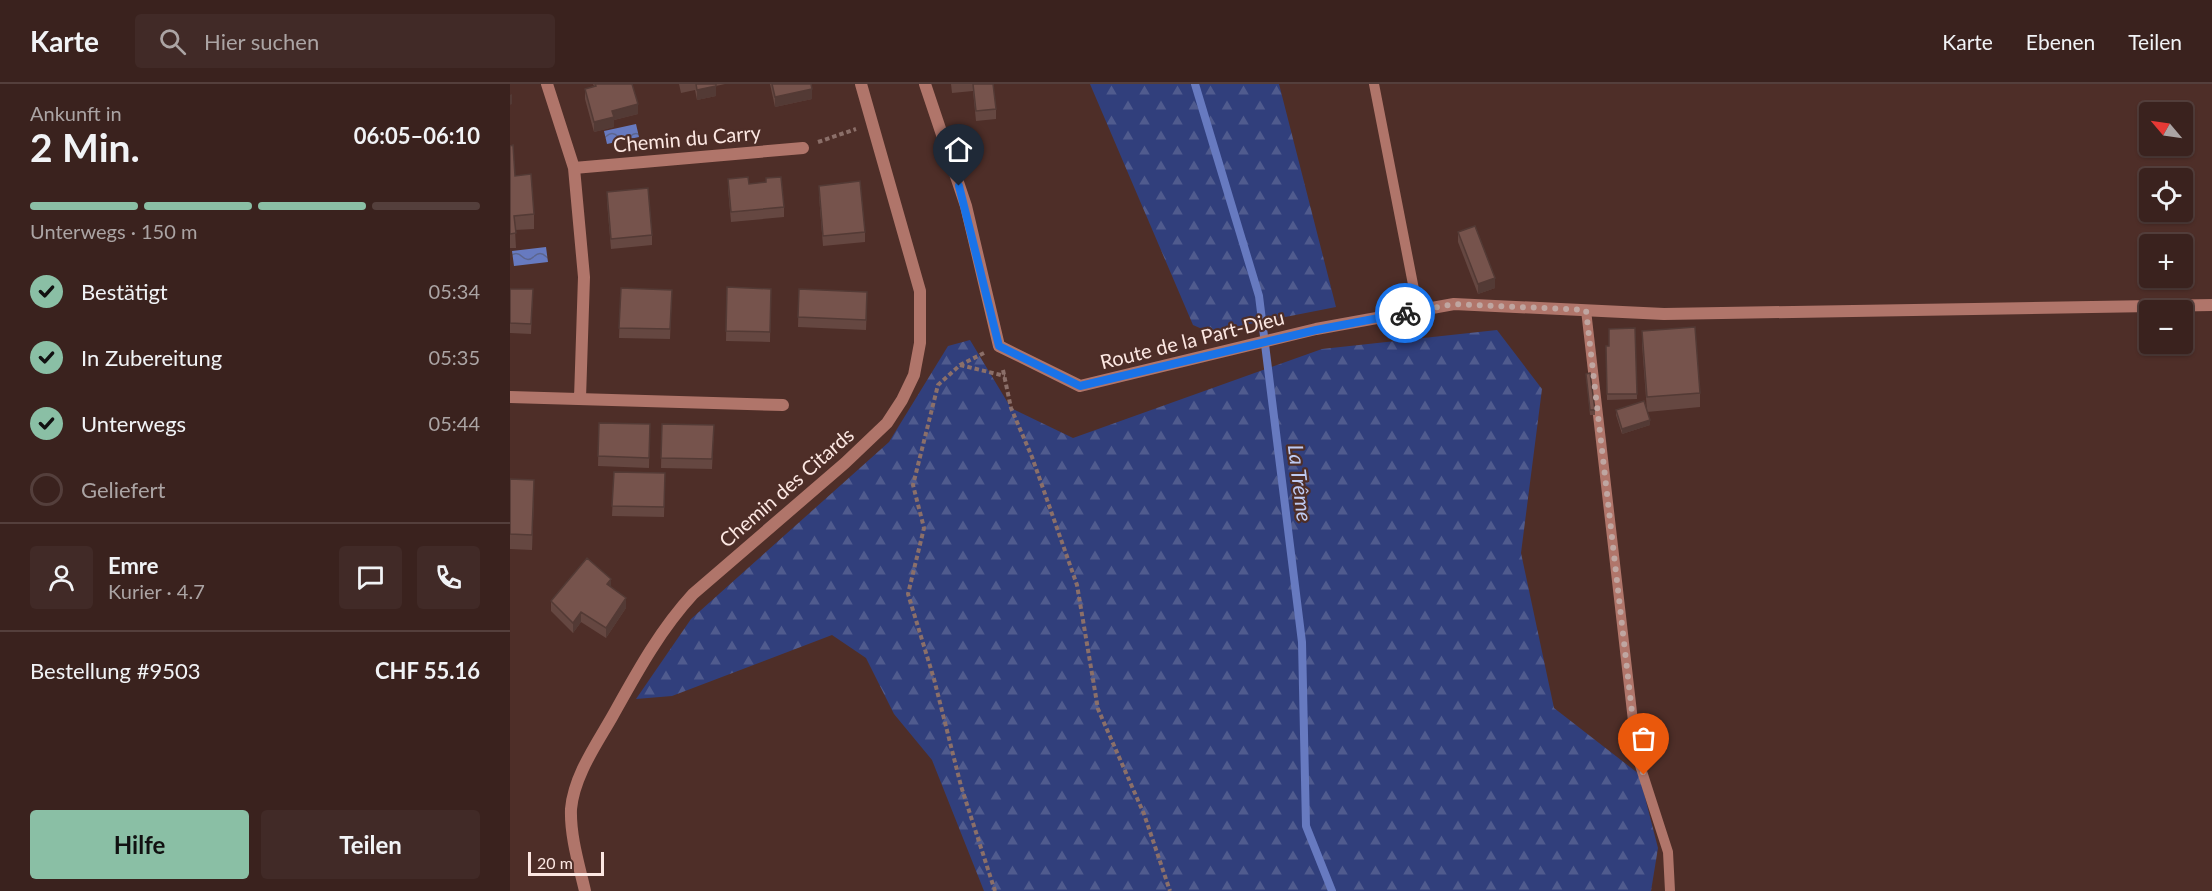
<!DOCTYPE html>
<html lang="de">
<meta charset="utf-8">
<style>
body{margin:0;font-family:Lato,sans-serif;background:#412a27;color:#f1f3f6;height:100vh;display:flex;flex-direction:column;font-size:22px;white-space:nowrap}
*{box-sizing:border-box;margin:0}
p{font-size:20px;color:#aba4a4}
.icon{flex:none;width:33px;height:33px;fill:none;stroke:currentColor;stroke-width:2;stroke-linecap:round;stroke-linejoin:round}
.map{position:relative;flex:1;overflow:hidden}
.side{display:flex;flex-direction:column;background:#3a221e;width:510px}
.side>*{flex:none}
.needle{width:39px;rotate:299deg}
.buttons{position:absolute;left:1629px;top:18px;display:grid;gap:12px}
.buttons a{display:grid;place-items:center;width:54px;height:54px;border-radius:6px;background:#3a221e;box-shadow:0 2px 4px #0004,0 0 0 2px #543f3c;font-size:30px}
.scale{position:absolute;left:18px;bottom:15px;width:76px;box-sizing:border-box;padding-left:6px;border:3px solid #fce7e2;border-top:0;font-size:16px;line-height:21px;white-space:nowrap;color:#fce7e2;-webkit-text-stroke:4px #4e2e28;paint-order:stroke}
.pin{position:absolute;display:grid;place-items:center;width:51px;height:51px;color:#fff;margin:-62px -26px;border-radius:50% 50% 50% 0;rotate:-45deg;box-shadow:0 0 6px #0007}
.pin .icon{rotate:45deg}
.courier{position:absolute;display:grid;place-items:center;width:60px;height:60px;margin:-30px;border:4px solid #1a73e8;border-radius:50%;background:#fff;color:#222;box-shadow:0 2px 8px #0007}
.summary em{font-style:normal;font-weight:700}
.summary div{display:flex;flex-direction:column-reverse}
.summary{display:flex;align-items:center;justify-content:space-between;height:102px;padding:0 30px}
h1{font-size:39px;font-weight:700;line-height:45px}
.bar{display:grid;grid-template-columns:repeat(4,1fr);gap:9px 6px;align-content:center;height:72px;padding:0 30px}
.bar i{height:8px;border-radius:4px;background:#543f3c}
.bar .active{background:#8abfa5}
.bar p{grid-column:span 4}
.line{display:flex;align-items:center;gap:15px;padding:0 30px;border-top:2px solid #543f3c}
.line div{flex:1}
.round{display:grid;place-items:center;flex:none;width:63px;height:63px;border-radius:6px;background:#412a27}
ol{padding:0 30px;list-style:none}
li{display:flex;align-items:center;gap:18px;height:66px}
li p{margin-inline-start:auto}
li .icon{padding:6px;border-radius:50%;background:#8abfa5;color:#111;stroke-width:4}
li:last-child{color:#aba4a4}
li i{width:33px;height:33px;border:3px solid #543f3c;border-radius:50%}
.button{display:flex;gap:12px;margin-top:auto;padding:12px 30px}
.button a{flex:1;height:69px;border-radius:6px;background:#8abfa5;color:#111;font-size:24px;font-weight:700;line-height:69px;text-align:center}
.button a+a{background:#412a27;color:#f1f3f6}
header{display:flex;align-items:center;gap:36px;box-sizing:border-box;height:84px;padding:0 30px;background:#3a221e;border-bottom:2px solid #543f3c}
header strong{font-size:28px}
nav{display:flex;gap:33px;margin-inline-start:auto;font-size:21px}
.search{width:420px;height:54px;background:#412a27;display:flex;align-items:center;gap:15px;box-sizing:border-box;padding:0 21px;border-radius:6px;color:#aba4a4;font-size:22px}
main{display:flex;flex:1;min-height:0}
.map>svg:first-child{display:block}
</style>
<header>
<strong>Karte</strong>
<div class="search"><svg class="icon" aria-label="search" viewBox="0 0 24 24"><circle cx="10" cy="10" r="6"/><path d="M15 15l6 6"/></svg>Hier suchen</div>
<nav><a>Karte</a><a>Ebenen</a><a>Teilen</a></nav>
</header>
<main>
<section class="side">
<div class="summary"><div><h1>2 Min.</h1><p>Ankunft in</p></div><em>06:05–06:10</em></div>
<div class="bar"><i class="active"></i><i class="active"></i><i class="active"></i><i></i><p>Unterwegs · 150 m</p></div>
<ol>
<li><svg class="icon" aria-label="check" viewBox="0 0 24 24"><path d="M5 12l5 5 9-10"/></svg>Bestätigt<p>05:34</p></li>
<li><svg class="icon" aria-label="check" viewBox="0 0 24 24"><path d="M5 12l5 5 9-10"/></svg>In Zubereitung<p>05:35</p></li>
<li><svg class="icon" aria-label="check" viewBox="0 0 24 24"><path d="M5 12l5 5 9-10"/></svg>Unterwegs<p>05:44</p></li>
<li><i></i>Geliefert</li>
</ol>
<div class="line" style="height:108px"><a class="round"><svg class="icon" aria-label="person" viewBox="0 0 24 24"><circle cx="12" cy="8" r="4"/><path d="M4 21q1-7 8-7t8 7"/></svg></a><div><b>Emre</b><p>Kurier · 4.7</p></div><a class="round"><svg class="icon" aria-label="chat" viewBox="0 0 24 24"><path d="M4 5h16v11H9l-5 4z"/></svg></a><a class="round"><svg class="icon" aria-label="phone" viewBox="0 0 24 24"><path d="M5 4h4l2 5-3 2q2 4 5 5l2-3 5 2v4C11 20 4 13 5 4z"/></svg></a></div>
<div class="line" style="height:78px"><div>Bestellung #9503</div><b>CHF 55.16</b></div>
<div class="button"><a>Hilfe</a><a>Teilen</a></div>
</section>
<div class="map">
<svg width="1702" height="807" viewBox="0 0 1702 807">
<defs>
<pattern id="forest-firs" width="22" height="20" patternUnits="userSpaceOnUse" patternTransform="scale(1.5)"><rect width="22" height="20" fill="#313f7c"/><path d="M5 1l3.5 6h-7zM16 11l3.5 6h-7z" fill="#505b8e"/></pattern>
<pattern id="water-waves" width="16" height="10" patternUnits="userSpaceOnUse" patternTransform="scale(1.5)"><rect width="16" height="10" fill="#677ac0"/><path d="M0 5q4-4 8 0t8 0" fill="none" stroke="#5c658e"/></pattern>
</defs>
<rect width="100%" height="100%" fill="#4e2e28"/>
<path fill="url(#forest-firs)" d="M580,0H769L826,223L699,248L683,241Z
M987,246L1032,305L1011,469L1044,624L1129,690L1148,764L1141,807H474L422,676L384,630L356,574L322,551L162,612L126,615L181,535L379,358L438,262L460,256L501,324L563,354L812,265Z"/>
<path fill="url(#water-waves)" d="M126,40L129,53L97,60L94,47Z
M36,163L38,178L4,182L2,167Z"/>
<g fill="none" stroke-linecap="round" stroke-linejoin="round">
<path stroke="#677ac0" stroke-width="8" d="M685,0L749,212L792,558L796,742L822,807"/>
<path stroke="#8b6f69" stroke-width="4" stroke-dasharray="4.5 3" stroke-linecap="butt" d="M308,58L346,45
M474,269L450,281L428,301L403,401L414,444L398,510L424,595L451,702L485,807
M450,281L495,292
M493,286L501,324L522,373L567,501L588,625L634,730L660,807"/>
<path stroke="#b0756a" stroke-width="10" d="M864,0L908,226
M1076,226L1127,672L1158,768L1160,807"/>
<path stroke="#b0756a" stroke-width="12" d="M37,0L64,84L293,64
M415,0L456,122L489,262L570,302L806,245L944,220L1154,230L1702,221
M64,84L74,193L70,314
M0,313L273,321
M75,807C69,781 60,752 61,725C64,692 86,661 102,633C126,590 149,547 183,510L335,379L377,339L392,316L404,291L410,259V207L351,0"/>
</g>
<path fill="#654741" d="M83,0H122L128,30L104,36V43L84,48L75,15V5L84,2Z
M169,0H215L206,2V12L187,16L185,6L171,9Z
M260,0H301L302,15L265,23Z
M441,0H483L486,25V35L466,37L463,7L442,9Z
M0,62L5,92L24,130V145L5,146L6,164H0Z
M218,95L239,100L274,123V133L221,138L218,105Z
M309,102L355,148V158L313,162L309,112Z
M97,108L142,151V161L101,165L97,118Z
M948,148L985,204L968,210L948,158Z
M217,203L261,205L260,258L216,257Z
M111,204L162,206L160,255L109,254Z
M0,205H23L21,250L0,249Z
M289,205L357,218L356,246L288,243Z
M1125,244L1127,315L1097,316L1096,262H1099Z
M1132,247L1190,309V323L1137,328L1140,341L1112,350L1106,331V326L1137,327L1132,261Z
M1076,290L1085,326V331H1080Z
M89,339L140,340L139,384L88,382Z
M152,340L204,341L202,385L151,384Z
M104,388L155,389L154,433L102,432Z
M0,395L24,410L22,466L0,465Z
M101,503L116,524L96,554L71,538L63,549L41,527V517Z"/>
<path fill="#533a35" d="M206,2V12L187,16V6Z
M302,5V15L265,23V13Z
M2,10V20L0,21V11Z
M128,20V30L104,36V43L84,48V38L102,27Z
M985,194V204L968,210V200Z
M1140,336V341L1112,350V345Z
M24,396V410L22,466V451Z
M101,495V505L97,500Z
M116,514V524L96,554V544Z
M71,528V538L63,549V539Z"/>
<path fill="#76534c" stroke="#533a35" stroke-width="1.5" d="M85,0H122L128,20L102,27L104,33L84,38L75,5L86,2Z
M186,0H206V2L187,6Z
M262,0H301L302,5L265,13Z
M463,0H483L486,25L466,27Z
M3,61L5,92L21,90L24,130L4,132L6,149L0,150V62Z
M238,93L239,100L256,98V94L271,93L274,123L221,128L218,95Z
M350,97L355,148L313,152L309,102Z
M138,104L142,151L101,155L97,108Z
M965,142L985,194L968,200L948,148Z
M217,203L261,205L260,248L216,247Z
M111,204L162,206L160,245L109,244Z
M0,205H23L21,240L0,239Z
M289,205L357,208L356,236L288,233Z
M1185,243L1190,309L1137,313L1132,247Z
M1125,244L1127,310H1097L1096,262H1099V245Z
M1080,289L1085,326H1080L1076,290Z
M1134,317L1140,336L1112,345L1106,326Z
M89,339L140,340L139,374L88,372Z
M152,340L204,341L202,375L151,374Z
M104,388L155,389L154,423L102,422Z
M0,395L24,396L22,451L0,450Z
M77,474L101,495L97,500L116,514L96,544L71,528L63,539L41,517Z"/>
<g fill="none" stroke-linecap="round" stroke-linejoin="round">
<path stroke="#bfa6a1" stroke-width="6" stroke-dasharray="0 10.8" d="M895,229L944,220L1076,226L1127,672L1134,691"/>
<path stroke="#1a73e8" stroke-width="8" d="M449,102L489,262L570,302L806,246L895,229"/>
</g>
<g text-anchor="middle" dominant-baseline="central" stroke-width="4.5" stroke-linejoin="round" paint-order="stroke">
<g font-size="20" fill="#fce7e2" stroke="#4e2e28">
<text transform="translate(177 54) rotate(-5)">Chemin du Carry</text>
<text transform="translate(682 255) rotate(-14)">Route de la Part-Dieu</text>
<text transform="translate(276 403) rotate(-41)">Chemin des Citards</text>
</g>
<g font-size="21" font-style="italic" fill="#becaf1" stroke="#4e2e28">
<text transform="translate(791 399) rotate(83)">La Trême</text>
</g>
</g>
</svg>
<div class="buttons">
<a><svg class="needle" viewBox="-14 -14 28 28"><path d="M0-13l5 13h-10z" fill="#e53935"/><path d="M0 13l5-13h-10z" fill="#aba4a4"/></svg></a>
<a><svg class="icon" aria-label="locate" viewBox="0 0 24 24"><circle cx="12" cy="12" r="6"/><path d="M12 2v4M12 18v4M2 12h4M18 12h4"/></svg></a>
<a>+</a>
<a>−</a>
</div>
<div class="scale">20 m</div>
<div class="pin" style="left:1134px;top:691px;background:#ea580c"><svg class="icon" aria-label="bag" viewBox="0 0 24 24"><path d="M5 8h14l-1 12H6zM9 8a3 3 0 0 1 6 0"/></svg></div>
<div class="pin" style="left:449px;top:102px;background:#1f2937"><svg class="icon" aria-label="home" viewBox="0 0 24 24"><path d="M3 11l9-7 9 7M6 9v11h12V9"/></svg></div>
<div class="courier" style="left:895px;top:229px"><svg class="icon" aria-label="bike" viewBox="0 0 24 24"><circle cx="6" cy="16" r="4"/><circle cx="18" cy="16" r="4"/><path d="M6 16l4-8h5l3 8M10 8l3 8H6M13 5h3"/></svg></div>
</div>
</main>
